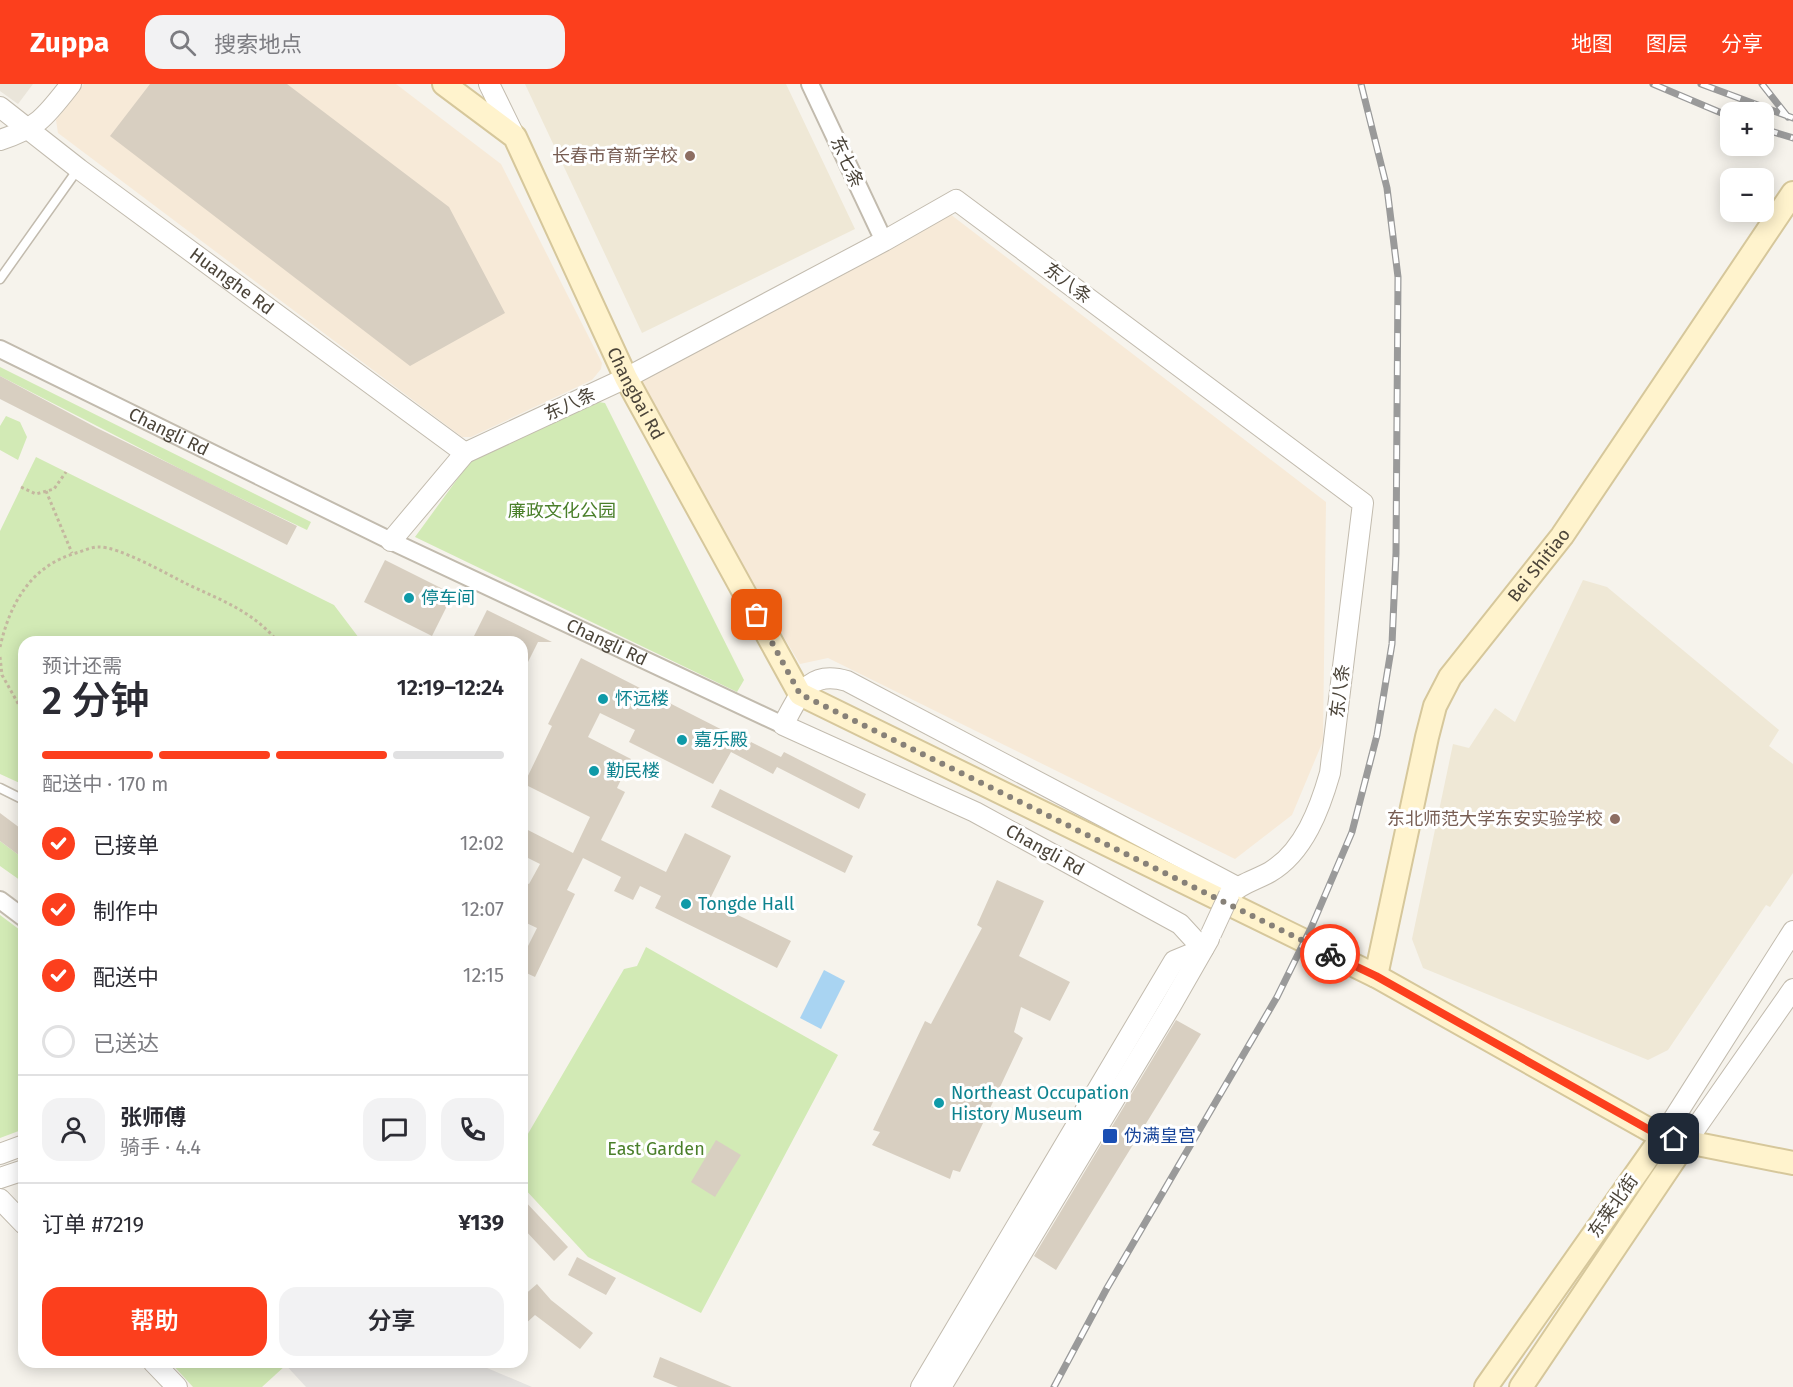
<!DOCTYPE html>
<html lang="zh">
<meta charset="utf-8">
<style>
body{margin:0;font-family:"Fira Sans","Noto Sans SC",sans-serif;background:#f2f2f3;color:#2b2b33;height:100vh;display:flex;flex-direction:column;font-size:22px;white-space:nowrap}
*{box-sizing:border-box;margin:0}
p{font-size:20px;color:#7c7c81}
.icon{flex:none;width:33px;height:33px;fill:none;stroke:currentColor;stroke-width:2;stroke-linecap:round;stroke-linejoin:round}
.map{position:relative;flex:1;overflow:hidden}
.sheet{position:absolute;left:18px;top:552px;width:510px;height:732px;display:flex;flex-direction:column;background:#fff;border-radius:18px;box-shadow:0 3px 15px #0003}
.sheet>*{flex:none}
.buttons{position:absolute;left:1720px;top:18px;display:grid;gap:12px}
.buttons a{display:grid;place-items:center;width:54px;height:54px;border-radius:12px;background:#fff;box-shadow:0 3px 15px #0003;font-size:30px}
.pin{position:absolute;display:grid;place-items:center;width:51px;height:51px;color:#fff;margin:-26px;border-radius:12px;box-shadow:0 3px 9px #0006}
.courier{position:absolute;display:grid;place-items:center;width:60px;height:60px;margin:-30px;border:4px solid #fc3f1d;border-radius:50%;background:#fff;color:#222;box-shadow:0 2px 8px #0007}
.summary em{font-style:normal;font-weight:600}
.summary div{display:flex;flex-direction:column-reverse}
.summary{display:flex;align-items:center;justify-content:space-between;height:102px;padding:0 24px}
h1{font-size:39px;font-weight:600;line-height:45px}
.bar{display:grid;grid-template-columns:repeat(4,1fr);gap:9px 6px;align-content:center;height:72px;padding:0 24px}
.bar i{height:8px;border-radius:4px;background:#e1e1e2}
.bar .current{background:#fc3f1d}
.bar p{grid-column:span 4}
.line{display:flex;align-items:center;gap:15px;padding:0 24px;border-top:2px solid #e1e1e2}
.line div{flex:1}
.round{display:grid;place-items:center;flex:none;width:63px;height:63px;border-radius:18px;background:#f2f2f3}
ol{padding:0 24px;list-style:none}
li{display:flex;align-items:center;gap:18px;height:66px}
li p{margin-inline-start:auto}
li .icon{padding:6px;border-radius:50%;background:#fc3f1d;color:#fff;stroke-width:4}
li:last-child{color:#7c7c81}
li i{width:33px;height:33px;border:3px solid #e1e1e2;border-radius:50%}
.button{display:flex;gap:12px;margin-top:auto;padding:12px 24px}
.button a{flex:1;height:69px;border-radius:18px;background:#fc3f1d;color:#fff;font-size:24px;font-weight:600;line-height:69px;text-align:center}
.button a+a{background:#f2f2f3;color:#2b2b33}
header{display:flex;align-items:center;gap:36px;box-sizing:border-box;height:84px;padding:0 30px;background:#fc3f1d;color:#fff}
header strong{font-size:28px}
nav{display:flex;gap:33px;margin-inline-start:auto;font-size:21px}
.search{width:420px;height:54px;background:#f2f2f3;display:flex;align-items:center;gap:15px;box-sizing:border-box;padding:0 21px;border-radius:18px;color:#7c7c81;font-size:22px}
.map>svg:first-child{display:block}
</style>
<header>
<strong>Zuppa</strong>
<div class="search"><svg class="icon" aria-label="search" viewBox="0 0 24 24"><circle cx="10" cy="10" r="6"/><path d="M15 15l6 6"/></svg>搜索地点</div>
<nav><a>地图</a><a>图层</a><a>分享</a></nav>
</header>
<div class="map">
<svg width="1793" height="1303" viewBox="0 0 1793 1303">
<rect width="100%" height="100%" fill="#f6f3ec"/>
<path fill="#eae5da" d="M0,0H33L18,20L0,7Z"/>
<path fill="#f7ead8" d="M84,0H396L501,80L602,279L601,285L592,296L471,353H462L58,49L56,36Z
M950,130L1326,418L1323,657L1292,731L1235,775L828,574L800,580L632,301Z"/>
<path fill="#efe8d6" d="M525,0H786L855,145L642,249Z
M1583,496L1607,503L1779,646L1769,662L1793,680V789L1770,823L1766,821L1668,966L1648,976L1423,884L1412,855L1453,660L1469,664L1495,624L1515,638Z"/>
<path fill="#d2eab5" d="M0,283L311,438L307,446L194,392L0,292Z
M592,317L605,319L744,596L737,608L415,453L469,379L487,367Z
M6,332L20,338L27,353L18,376L0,366V342Z
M36,373L334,521L362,558H24V701L0,690V447Z
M0,757L24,775V799L0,782Z
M0,831L24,849V1045L0,1054Z
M646,863L838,971L701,1229L588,1173L522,1102V1060L624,885L637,882Z
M170,1278H283L286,1281L262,1303H193Z"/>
<path fill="#e5e3e0" d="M283,1278H473L532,1303H306Z"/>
<path fill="#a9d4f2" d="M824,886L845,897L821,945L800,934Z"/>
<path fill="#d8cfc1" d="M150,0H287L449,123L505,229L410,282L110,52Z
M0,292L97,344L297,442L287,461L0,315Z
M385,476L453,510L432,552L364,518Z
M487,526L552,558H538L522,590V558H471Z
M581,574L750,660L751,658L781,673L784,668L866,710L859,725L777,683L773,690L731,668L713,700L629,658L635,646L600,629L588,653L631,675L617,704L625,708L601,756L666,788L685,749L731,772L709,817L791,857L777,884L655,824L661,812L640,802L633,816L614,807L621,793L583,774L567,806L575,810L535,893L522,887V874L537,844L522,837V797L529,800L540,780L522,771V743L573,769L590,733L524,700L552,642L548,640Z
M720,705L853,772L845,789L711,723Z
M0,729L24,747V775L0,757Z
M997,796L1044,817L1019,872L1070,898L1050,937L1021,923L1014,948L1023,954L960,1088L953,1086L950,1095L872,1061L880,1048L873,1046L925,937L931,940L982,844L977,841Z
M1176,936L1201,950L1056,1186L1034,1172Z
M716,1056L741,1071L715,1113L691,1098Z
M522,1114L568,1163L554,1177L522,1143Z
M577,1173L616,1194L606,1211L568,1191Z
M537,1200L551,1216L593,1249L580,1265L535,1231L522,1243V1213Z
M660,1273L732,1303H678L653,1293Z"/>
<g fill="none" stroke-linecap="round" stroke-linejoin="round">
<g stroke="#c2bbae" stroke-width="11">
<path id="service" d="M0,195L78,85
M0,704L24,716"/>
</g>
<g stroke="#c2bbae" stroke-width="20">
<g id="minor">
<path d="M810,0L884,157"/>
<path id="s1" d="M0,265L391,457L783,641"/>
<path d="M0,816L24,834"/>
</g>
</g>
<g stroke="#c2bbae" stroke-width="22">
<g id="tertiary">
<path d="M489,0L515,53"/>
<path id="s2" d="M0,23L79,85L465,369"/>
<path d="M0,56C39,43 46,32 71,0"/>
<path d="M391,457L465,369L626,294L884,157L956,116L1363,419L1330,689C1320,724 1304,768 1270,788C1256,796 1241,799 1229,811"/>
<path d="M1203,865L1180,840L975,728L783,641C799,612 808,585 847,597L1237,803"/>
<path d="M1662,1053L1793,847"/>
<path d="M1686,1058L1793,905"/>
<path d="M0,1070L24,1061"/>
<path d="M0,1094L24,1086"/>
<path d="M0,1115L24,1140"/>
<path d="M153,1278L177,1303"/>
<path d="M921,1303L1174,877L1203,865"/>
<path d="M941,1303L1170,923L1209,855"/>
</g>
</g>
<g stroke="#d6c79b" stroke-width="26">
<g id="secondary">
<path id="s3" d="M444,0L515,53L626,294L800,610L1376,892L1662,1053L1793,1079"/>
<path id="s4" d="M1376,892L1427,653L1435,622L1450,593L1562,452L1793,109"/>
<path d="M1486,1303L1662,1053"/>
<path d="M1521,1303L1686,1058"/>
</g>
</g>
<path stroke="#c4b79f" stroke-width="3" stroke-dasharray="3 3" stroke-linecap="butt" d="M21,403L36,410L54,405L66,388
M46,407L72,469
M354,558L361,555
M0,563C10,519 31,482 76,469C83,467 91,463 98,463C118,462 167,490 187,500C221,516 254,528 278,558
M0,573L2,591L24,630"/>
<use href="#service" stroke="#fff" stroke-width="8"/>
<use href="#minor" stroke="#fff" stroke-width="16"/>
<use href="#tertiary" stroke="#fff" stroke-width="20"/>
<use href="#secondary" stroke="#fff3cd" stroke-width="22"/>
<g stroke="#9a9a9a" stroke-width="7">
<path id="rail" d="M1653,0L1731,33
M1701,0L1793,34
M1762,0L1788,33
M1764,45L1793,54
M1054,1303L1107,1204L1277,913L1311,844L1352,748L1377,651L1392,560L1396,469L1398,193L1387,104L1361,0"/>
</g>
<use href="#rail" stroke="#fff" stroke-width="4.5" stroke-dasharray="14" stroke-linecap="butt"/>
<g stroke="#c2bbae" stroke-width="22" stroke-linecap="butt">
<path id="tertiary-bridge" d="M1211,850L1229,811"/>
</g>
<use href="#tertiary-bridge" stroke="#fff" stroke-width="20"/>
</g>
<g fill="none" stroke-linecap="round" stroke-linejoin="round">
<path stroke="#878178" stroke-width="6" stroke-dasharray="0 10.8" d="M757,531L800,610L1330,870"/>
<path stroke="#fc3f1d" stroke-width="8" d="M1330,870L1376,892L1662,1053L1674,1055"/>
</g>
<g fill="#8d6e63" stroke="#fff" stroke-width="2">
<circle cx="690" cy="72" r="6"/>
<circle cx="1615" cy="735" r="6"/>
</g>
<g fill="#0f9aa8" stroke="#fff" stroke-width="2">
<circle cx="409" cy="514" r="6"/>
<circle cx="603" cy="615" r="6"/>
<circle cx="682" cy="656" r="6"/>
<circle cx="594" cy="687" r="6"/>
<circle cx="686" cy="820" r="6"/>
<circle cx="939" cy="1019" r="6"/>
</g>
<rect fill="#1a4fb4" stroke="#fff" stroke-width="2" x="1102" y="1044" width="16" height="16" rx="3"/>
<g text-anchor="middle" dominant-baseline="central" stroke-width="6" stroke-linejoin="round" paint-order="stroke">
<g font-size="18" fill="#785e54" stroke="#fff" text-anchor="end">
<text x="678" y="72">长春市育新学校</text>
<text x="1603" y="735">东北师范大学东安实验学校</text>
</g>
<g font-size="18" fill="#4b4439" stroke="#fff">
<text transform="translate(847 78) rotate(65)">东七条</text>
<text stroke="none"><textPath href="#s2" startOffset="290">Huanghe Rd</textPath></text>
<text transform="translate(1068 199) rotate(37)">东八条</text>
<text stroke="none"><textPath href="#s3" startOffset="372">Changbai Rd</textPath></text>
<text transform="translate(570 320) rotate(-25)">东八条</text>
<text stroke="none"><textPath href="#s1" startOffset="188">Changli Rd</textPath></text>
<text stroke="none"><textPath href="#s4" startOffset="452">Bei Shitiao</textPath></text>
<text stroke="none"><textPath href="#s1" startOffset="674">Changli Rd</textPath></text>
<text transform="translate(1340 607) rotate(-83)">东八条</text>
<text transform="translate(1045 766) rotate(29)">Changli Rd</text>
<text transform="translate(1613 1122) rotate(-55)">东莱北街</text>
</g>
<g font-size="18" fill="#4a7f2a" stroke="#fff">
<text x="562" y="427">廉政文化公园</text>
<text x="656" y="1065">East Garden</text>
</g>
<g font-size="18" fill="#0d838f" stroke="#fff" text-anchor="start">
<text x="421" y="514">停车间</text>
<text x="615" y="615">怀远楼</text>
<text x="694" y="656">嘉乐殿</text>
<text x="606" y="687">勤民楼</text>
<text x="698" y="820">Tongde Hall</text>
<text x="951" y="1009">Northeast Occupation<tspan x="951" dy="21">History Museum</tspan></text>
</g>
<g font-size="18" fill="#164399" stroke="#fff" text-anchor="start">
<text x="1124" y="1052">伪满皇宫</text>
</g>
</g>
</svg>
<div class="buttons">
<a>+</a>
<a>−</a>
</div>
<div class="pin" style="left:757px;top:531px;background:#ea580c"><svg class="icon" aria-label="bag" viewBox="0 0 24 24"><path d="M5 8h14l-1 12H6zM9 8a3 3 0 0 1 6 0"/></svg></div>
<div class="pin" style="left:1674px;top:1055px;background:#1f2937"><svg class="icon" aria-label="home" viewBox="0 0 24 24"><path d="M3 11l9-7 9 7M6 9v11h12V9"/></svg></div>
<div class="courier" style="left:1330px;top:870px"><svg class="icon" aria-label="bike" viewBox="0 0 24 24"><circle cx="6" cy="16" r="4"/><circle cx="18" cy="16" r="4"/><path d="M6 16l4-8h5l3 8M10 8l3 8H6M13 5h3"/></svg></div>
<section class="sheet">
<div class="summary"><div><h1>2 分钟</h1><p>预计还需</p></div><em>12:19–12:24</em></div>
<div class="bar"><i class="current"></i><i class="current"></i><i class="current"></i><i></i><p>配送中 · 170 m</p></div>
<ol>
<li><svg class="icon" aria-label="check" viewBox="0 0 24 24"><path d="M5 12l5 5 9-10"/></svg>已接单<p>12:02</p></li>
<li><svg class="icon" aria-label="check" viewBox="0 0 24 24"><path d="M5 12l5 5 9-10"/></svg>制作中<p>12:07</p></li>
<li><svg class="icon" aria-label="check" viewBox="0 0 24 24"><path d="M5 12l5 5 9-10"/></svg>配送中<p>12:15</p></li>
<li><i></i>已送达</li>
</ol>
<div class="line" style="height:108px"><a class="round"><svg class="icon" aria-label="person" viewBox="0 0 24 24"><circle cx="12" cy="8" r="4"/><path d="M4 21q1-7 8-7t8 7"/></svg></a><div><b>张师傅</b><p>骑手 · 4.4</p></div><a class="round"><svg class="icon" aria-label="chat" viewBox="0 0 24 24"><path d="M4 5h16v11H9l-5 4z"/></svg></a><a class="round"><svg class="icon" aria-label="phone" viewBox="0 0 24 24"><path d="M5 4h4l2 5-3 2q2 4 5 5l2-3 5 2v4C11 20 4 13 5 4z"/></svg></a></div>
<div class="line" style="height:78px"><div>订单 #7219</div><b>¥139</b></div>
<div class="button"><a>帮助</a><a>分享</a></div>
</section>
</div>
